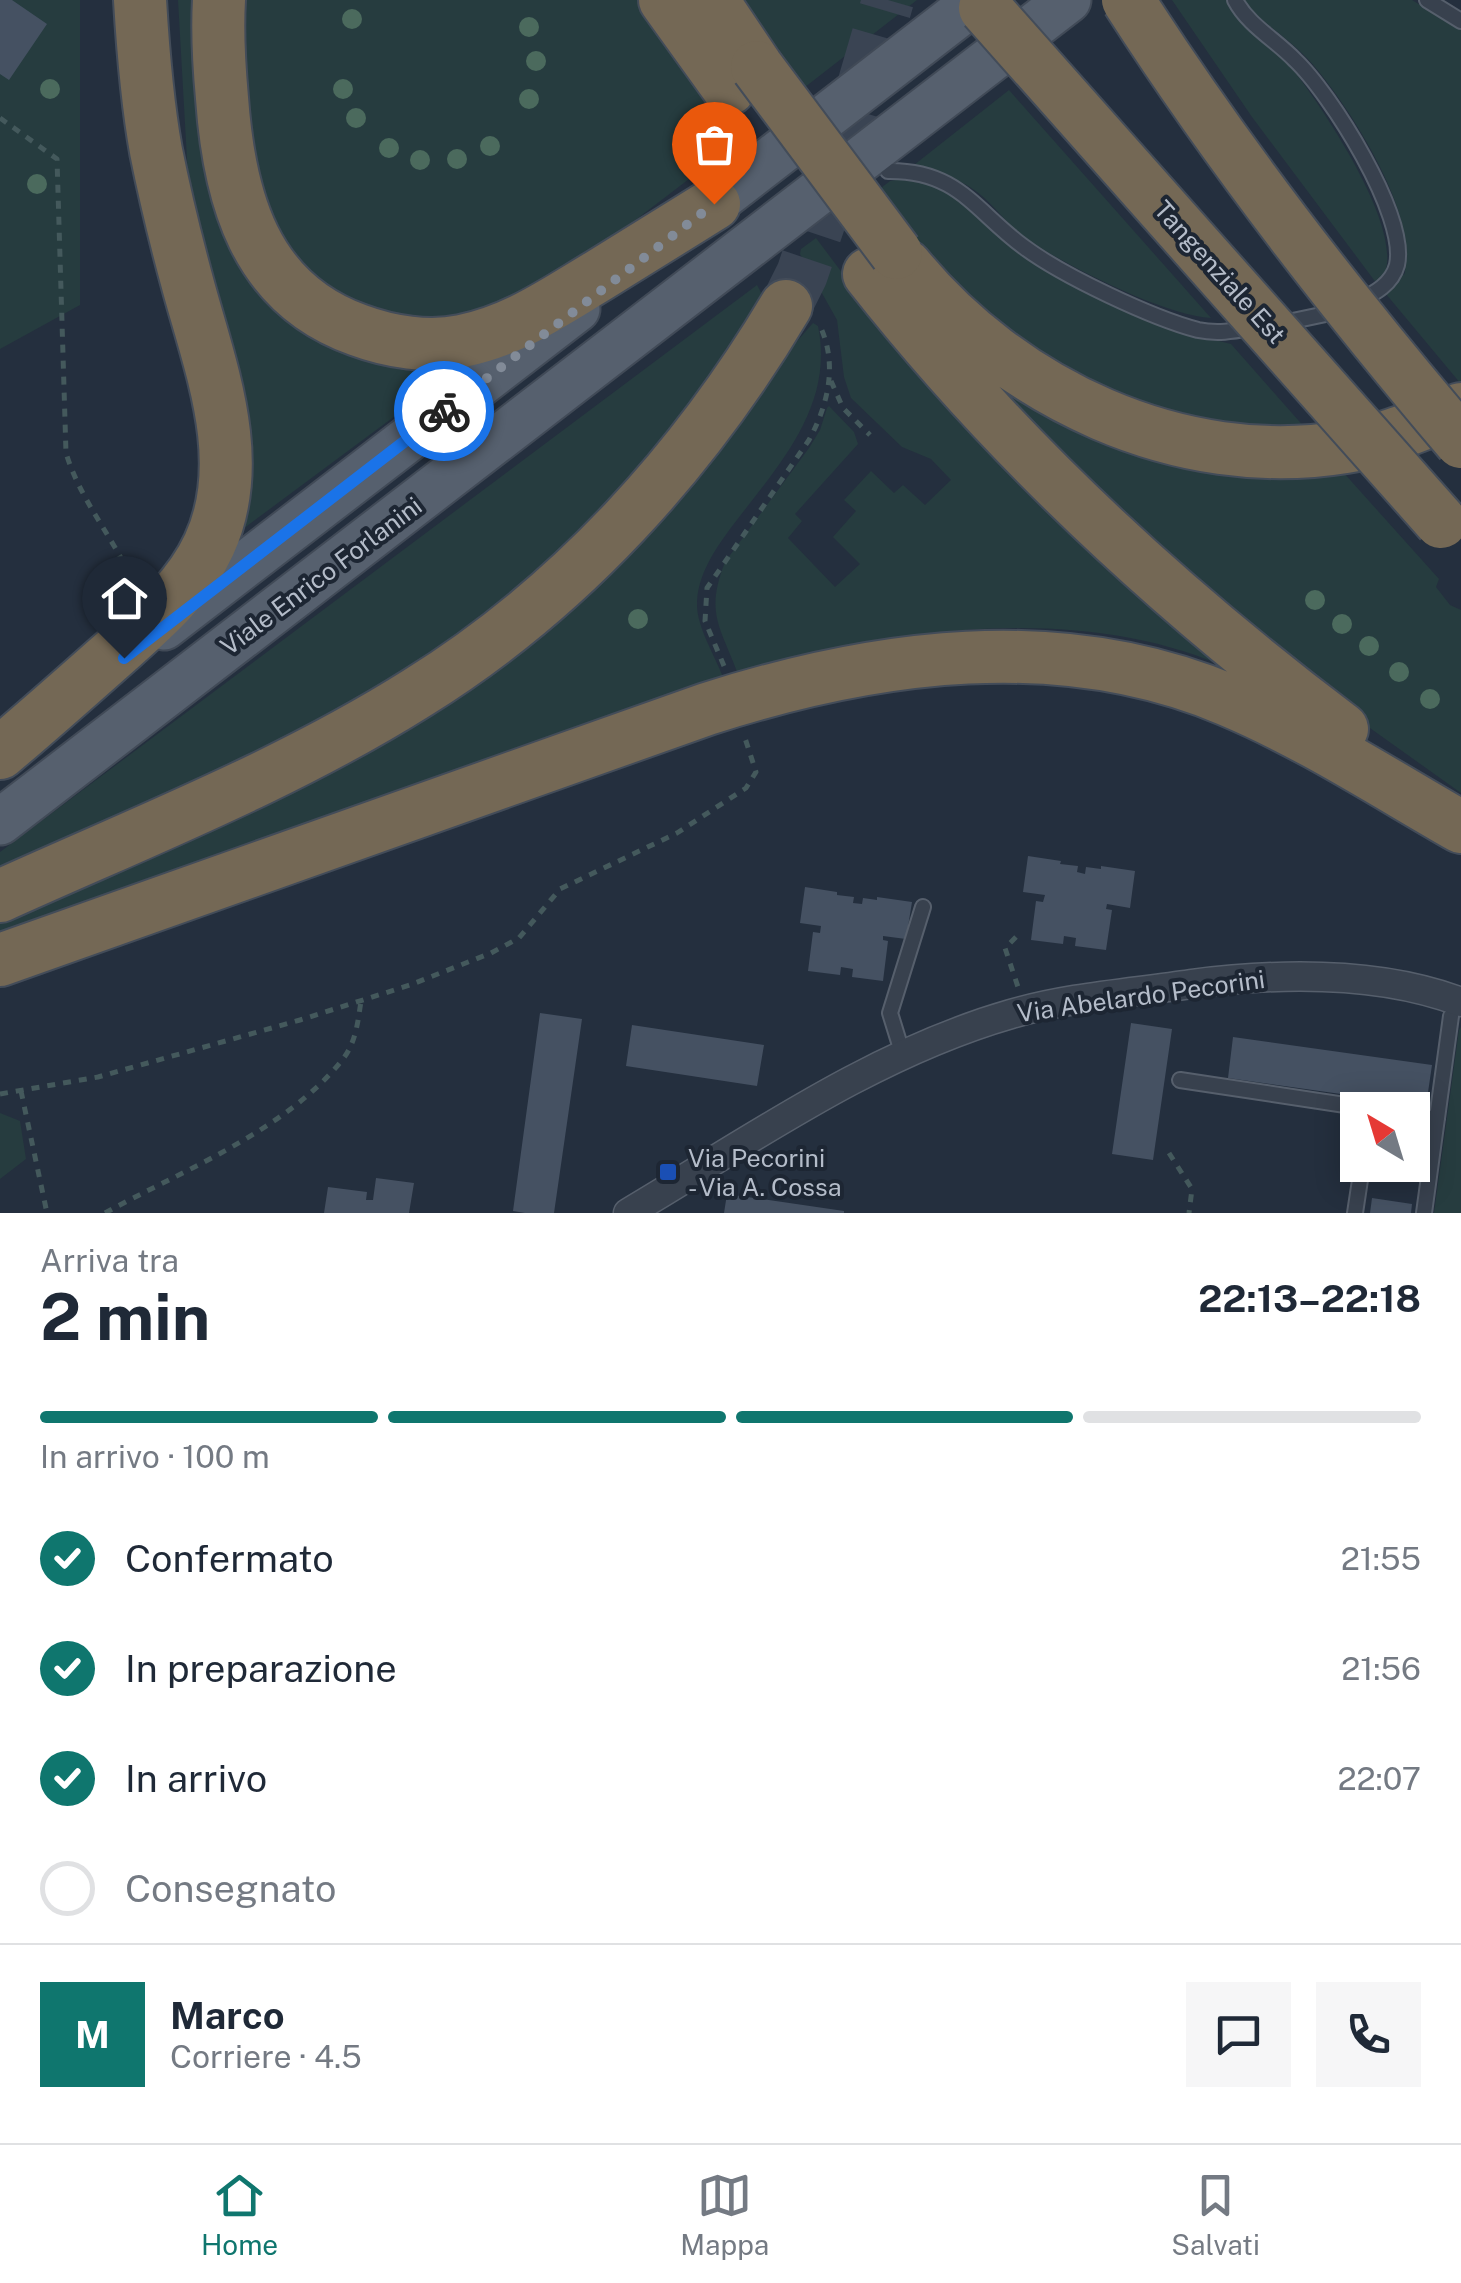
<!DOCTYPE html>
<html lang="it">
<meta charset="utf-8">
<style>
body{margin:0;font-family:"Public Sans",sans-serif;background:#f6f6f7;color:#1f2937;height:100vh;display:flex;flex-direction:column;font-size:38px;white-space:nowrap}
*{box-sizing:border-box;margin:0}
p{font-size:32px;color:#747a83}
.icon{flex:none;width:55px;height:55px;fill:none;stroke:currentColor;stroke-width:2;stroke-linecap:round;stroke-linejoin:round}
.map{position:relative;height:1213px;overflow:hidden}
.sheet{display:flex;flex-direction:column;background:#fff;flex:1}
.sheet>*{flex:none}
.needle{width:65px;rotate:322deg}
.tools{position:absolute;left:1340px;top:1092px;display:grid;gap:20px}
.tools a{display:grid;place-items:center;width:90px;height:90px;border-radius:0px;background:#fff;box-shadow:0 5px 25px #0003;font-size:50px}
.pin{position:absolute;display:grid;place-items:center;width:85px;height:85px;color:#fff;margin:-102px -42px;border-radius:50% 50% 50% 0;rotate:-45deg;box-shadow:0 0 10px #0007}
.pin .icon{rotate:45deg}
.courier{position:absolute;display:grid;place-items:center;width:100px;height:100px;margin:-50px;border:8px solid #1a73e8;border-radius:50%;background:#fff;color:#222;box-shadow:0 2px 12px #0007}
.summary em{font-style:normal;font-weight:700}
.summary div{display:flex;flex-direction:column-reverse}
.summary{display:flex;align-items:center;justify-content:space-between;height:170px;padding:0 40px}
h1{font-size:65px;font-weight:700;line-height:75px}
.bar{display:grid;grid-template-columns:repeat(4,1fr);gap:15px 10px;align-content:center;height:120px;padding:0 40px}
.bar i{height:12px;border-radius:8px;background:#e0e1e3}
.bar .selected{background:#0f766e}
.bar p{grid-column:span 4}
.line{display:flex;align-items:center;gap:25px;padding:0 40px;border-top:2px solid #e0e1e3}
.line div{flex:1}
.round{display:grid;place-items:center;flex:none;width:105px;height:105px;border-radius:0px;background:#f6f6f7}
ol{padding:0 40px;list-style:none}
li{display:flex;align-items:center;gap:30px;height:110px}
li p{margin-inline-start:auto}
li .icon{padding:10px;border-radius:50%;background:#0f766e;color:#fff;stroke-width:4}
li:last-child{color:#747a83}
li i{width:55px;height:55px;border:5px solid #e0e1e3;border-radius:50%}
.dock{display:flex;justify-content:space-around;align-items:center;height:140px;border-top:2px solid #e0e1e3;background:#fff;font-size:28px;color:#747a83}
.dock a{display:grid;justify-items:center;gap:5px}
.dock .selected{color:#0f766e}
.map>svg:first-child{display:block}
</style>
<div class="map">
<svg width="1461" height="1213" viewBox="0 0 1461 1213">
<rect width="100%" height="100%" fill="#242f3e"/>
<path fill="#263c3f" d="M0,0H80V305L0,349Z
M178,0H209L249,256L461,367L224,543L191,230Z
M232,0H648L712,103L740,140L561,277L535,293L427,327L327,299L257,216Z
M728,0H917L800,91Z
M1172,0H1227C1240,32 1274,46 1295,72C1321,106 1419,248 1377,284L1252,117Z
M1243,0H1412L1461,30V384L1386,294L1405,273C1405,260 1406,246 1404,234C1396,181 1343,97 1307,58C1287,37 1261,23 1243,0Z
M1009,90L1211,318C1166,316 1067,266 1028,240C1008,227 996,206 977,192C959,178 935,172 914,165Z
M907,178L953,191L1020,254L1068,280L1195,335L1231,344L1314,438L1149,417L981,324L877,191L890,181Z
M816,238L852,286L1234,671C1087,601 888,627 738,674C720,626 705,613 725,562L809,448L820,430L827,408L829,406L854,432L858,444L795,514L802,521L788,538L835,587L860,564L833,537L856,511L844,500L871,471L894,493L903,485L925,505L951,480L931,459L902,447L851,398L844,377L837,320L800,254L801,249Z
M757,285L763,296L733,359L567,556L420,672L0,878V852Z
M932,316L1011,384L1334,462L1439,579L1436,587L1450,605L1461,610V793L1318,691L1089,495Z
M813,323L818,326C835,408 776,468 730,529C714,551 697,576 697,605C697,627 715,656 723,677L0,934V918L342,759L770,372Z
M1461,1027V1213H1434L1459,1030Z
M0,1113L20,1121L26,1159L0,1179Z"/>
<path fill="#455162" d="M0,0H12L47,24L9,80L0,74Z
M1028,856L1061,861L1060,864L1078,866L1077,872L1085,874L1086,867L1101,869V866L1135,871L1130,908L1107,904L1106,909L1112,910L1106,950L1075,946L1076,938L1064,936L1063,944L1031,940L1036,901L1043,902L1045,895L1023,892Z
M805,887L837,892V895L854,897L853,903L862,904L863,898L877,900V897L912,902L906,939L883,936V940L888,941L883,981L852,977L853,969L841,967L840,975L808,971L813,932L820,933L821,926L800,923Z
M540,1013L582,1019L554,1213H525L513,1211Z
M1131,1023L1172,1029L1153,1160L1112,1154Z
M632,1025L764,1045L757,1086L626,1066Z
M1233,1037L1432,1065L1426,1106L1228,1078Z
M376,1178L414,1183L409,1213H324L328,1187L367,1192L366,1200H373Z
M727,1194L844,1211V1213H724Z
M1372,1198L1412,1204L1411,1213H1370Z"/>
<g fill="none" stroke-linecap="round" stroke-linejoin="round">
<path stroke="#3a4453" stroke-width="52" stroke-dasharray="52 26" stroke-linecap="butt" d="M786,306L802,274L845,147L888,0"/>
<g stroke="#565f6c" stroke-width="18">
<path id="lane" d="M1235,0C1248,25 1276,40 1295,60C1330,93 1408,216 1397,265C1392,284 1375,293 1359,301
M1427,0L1461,21
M888,171C958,170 975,211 1024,247C1063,276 1152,318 1198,330C1217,334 1234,331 1252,328
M1283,323L1340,311
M903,1055L890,1013L923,907
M1180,1080L1378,1110
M1412,1115L1437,1119
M1355,1213L1360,1180
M1424,1213L1451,1016"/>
</g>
<g stroke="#565f6c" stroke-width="31">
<path id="street" d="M628,1213C751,1140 872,1054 1011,1014C1069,997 1131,993 1191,984C1277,973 1379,971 1461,1002"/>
</g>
<g stroke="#414a57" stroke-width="49">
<path id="primary" d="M687,224L977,0
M164,627L577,309
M0,822L1068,0"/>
</g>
<g stroke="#434c59" stroke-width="56">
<path id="highway" d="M219,0C217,33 219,65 222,98C229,197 254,293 358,330C390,342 429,348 462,341C515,330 553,303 598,276C636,252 675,228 714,204
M665,0L729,89
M712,0L757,67
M906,266C1010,393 1179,474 1345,447C1385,441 1423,423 1461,409
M869,274C1004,446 1167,597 1342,729
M0,753C37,722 73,690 109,658C147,624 188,591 209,545C248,461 210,367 188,285C176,241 165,196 156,151C147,101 143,51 140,0
M0,896C139,833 287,775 417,693C570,598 694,461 786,306
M0,960L707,709C875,655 1060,629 1228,700C1309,734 1384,783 1461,827"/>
</g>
<path stroke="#44595c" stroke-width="5" stroke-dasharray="8 8" stroke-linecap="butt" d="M0,118L57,159L66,453C81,502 114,538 134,584
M831,381L843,408L870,435
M724,666L705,621L707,588L809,440C829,403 838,362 819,324
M1016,937L1005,948L1018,987
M21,1091L47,1213
M0,1094L98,1077L300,1020L410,985L491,953L519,938L560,889L677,833L746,788L756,772L744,735
M1169,1153L1192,1189L1189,1213
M105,1213C183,1170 286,1131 343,1059C356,1042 358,1021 361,1001"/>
<use href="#lane" stroke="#38414e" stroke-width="14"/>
<use href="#street" stroke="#38414e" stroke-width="28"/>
<use href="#primary" stroke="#56606e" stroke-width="45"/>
<use href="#highway" stroke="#746855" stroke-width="52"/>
<g stroke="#434c59" stroke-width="56" stroke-linecap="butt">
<path id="highway-bridge" d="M1128,0C1228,156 1341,301 1461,442
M985,8L1441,522
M757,67L896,253"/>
</g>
<use href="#highway-bridge" stroke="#746855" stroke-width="52"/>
</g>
<g fill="#4b6a5d">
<circle cx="352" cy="19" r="10"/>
<circle cx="529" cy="27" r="10"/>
<circle cx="536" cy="61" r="10"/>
<circle cx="50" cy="89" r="10"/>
<circle cx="343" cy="89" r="10"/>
<circle cx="529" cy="99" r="10"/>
<circle cx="356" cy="118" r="10"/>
<circle cx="490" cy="146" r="10"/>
<circle cx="389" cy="148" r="10"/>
<circle cx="457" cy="159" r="10"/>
<circle cx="420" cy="160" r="10"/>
<circle cx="37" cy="184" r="10"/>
<circle cx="1315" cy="600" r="10"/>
<circle cx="638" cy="619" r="10"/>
<circle cx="1342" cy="624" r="10"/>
<circle cx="1369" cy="646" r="10"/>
<circle cx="1399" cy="672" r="10"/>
<circle cx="1430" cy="699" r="10"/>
</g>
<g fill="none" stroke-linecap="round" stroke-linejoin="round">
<path stroke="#828b98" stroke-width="10" stroke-dasharray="0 18" d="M444,411L714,204"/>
<path stroke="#1a73e8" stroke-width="12" d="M124,658L444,411"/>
</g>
<rect fill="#1a4fb4" stroke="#1d2633" stroke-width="4" x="658" y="1162" width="20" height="20" rx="5"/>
<g text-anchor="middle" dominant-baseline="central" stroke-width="8" stroke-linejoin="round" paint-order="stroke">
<g font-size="25" fill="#b4bcc9" stroke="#1d2633">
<text transform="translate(1220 272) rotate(48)">Tangenziale Est</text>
<text transform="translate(321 576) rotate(-37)">Viale Enrico Forlanini</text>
<text transform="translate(1141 996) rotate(-8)">Via Abelardo Pecorini</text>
</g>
<g font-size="25" fill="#b4bcc9" stroke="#1d2633" text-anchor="start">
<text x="688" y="1158">Via Pecorini<tspan x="688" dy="29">- Via A. Cossa</tspan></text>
</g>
</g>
</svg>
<div class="tools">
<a><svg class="needle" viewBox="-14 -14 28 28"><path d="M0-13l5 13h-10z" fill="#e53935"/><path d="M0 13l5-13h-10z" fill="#747a83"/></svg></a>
</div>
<div class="pin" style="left:714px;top:204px;background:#ea580c"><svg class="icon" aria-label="bag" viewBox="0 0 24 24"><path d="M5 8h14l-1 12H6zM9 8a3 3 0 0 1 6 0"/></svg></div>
<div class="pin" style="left:124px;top:658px;background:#1f2937"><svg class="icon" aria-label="home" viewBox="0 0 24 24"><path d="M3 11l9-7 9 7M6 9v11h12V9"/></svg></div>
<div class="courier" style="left:444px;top:411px"><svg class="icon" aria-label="bike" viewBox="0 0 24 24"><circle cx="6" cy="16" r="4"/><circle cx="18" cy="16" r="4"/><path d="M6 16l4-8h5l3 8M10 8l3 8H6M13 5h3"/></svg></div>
</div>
<section class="sheet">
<div class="summary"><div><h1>2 min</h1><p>Arriva tra</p></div><em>22:13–22:18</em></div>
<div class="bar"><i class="selected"></i><i class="selected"></i><i class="selected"></i><i></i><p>In arrivo · 100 m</p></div>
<ol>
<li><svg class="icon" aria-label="check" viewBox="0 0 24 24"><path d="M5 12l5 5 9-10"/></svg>Confermato<p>21:55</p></li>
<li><svg class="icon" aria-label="check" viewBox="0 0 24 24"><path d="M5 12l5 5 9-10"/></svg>In preparazione<p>21:56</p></li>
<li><svg class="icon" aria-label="check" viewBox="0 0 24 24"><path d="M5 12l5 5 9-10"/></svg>In arrivo<p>22:07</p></li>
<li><i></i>Consegnato</li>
</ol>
<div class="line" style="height:180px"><b class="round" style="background:#0f766e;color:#fff">M</b><div><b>Marco</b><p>Corriere · 4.5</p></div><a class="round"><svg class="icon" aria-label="chat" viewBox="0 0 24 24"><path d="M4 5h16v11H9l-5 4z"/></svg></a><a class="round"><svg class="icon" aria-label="phone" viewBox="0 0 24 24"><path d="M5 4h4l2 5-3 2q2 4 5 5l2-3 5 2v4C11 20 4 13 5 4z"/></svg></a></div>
</section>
<nav class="dock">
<a class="selected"><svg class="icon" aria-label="home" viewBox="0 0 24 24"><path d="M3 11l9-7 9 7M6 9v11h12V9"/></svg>Home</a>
<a><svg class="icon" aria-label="map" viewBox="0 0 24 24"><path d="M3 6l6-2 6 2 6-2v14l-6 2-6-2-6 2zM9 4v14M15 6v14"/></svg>Mappa</a>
<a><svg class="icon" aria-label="saved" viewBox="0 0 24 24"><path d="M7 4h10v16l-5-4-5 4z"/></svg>Salvati</a>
</nav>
